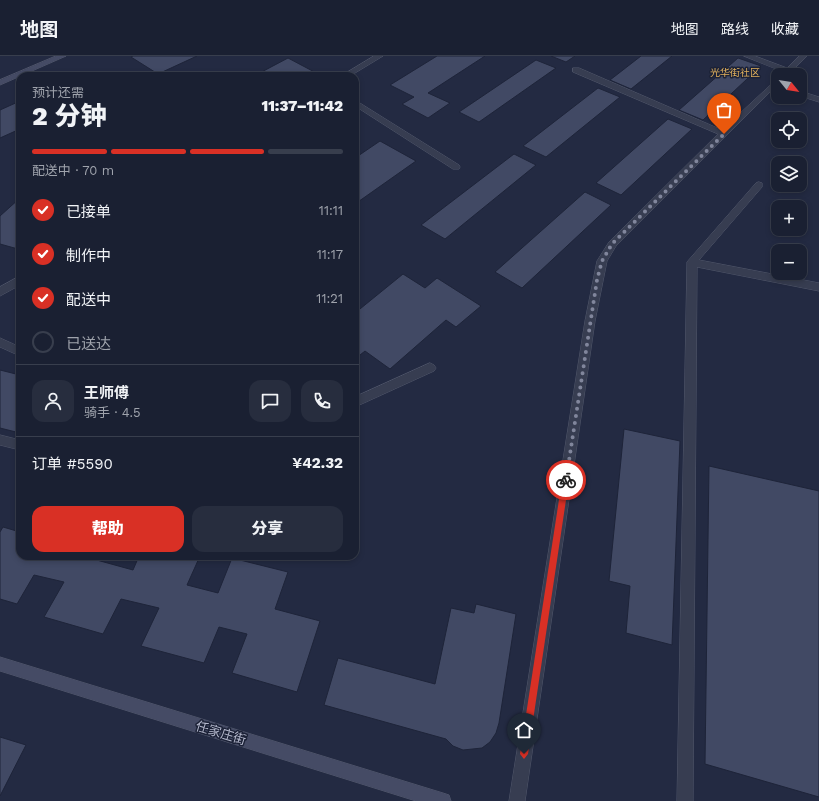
<!DOCTYPE html>
<html lang="zh">
<meta charset="utf-8">
<style>
body{margin:0;font-family:"Work Sans","Noto Sans SC",sans-serif;background:#272d3e;color:#f1f3f6;height:100vh;display:flex;flex-direction:column;font-size:15px;white-space:nowrap}
*{box-sizing:border-box;margin:0}
p{font-size:13px;color:#9fa3ac}
.icon{flex:none;width:22px;height:22px;fill:none;stroke:currentColor;stroke-width:2;stroke-linecap:round;stroke-linejoin:round}
.map{position:relative;flex:1;overflow:hidden}
.details{position:absolute;left:16px;top:16px;width:343px;height:488px;display:flex;flex-direction:column;background:#1a2032;border-radius:12px;box-shadow:0 2px 6px #0003,0 0 0 1px #383e4d}
.details>*{flex:none}
.needle{width:26px;rotate:120deg}
.fabs{position:absolute;left:771px;top:12px;display:grid;gap:8px}
.fabs a{display:grid;place-items:center;width:36px;height:36px;border-radius:8px;background:#1a2032;box-shadow:0 2px 6px #0003,0 0 0 1px #383e4d;font-size:20px}
.pin{position:absolute;display:grid;place-items:center;width:34px;height:34px;color:#fff;margin:-41px -17px;border-radius:50% 50% 50% 0;rotate:-45deg;box-shadow:0 0 4px #0007}
.pin .icon{rotate:45deg}
.courier{position:absolute;display:grid;place-items:center;width:40px;height:40px;margin:-20px;border:3px solid #d93025;border-radius:50%;background:#fff;color:#222;box-shadow:0 1px 5px #0007}
.summary em{font-style:normal;font-weight:800}
.summary div{display:flex;flex-direction:column-reverse}
.summary{display:flex;align-items:center;justify-content:space-between;height:68px;padding:0 16px}
h1{font-size:26px;font-weight:800;line-height:30px}
.bar{display:grid;grid-template-columns:repeat(4,1fr);gap:6px 4px;align-content:center;height:48px;padding:0 16px}
.bar i{height:5px;border-radius:3px;background:#383e4d}
.bar .active{background:#d93025}
.bar p{grid-column:span 4}
.line{display:flex;align-items:center;gap:10px;padding:0 16px;border-top:1px solid #383e4d}
.line div{flex:1}
.round{display:grid;place-items:center;flex:none;width:42px;height:42px;border-radius:12px;background:#272d3e}
ol{padding:0 16px;list-style:none}
li{display:flex;align-items:center;gap:12px;height:44px}
li p{margin-inline-start:auto}
li .icon{padding:4px;border-radius:50%;background:#d93025;color:#fff;stroke-width:4}
li:last-child{color:#9fa3ac}
li i{width:22px;height:22px;border:2px solid #383e4d;border-radius:50%}
.primary-button{display:flex;gap:8px;margin-top:auto;padding:8px 16px}
.primary-button a{flex:1;height:46px;border-radius:12px;background:#d93025;color:#fff;font-size:16px;font-weight:800;line-height:46px;text-align:center}
.primary-button a+a{background:#272d3e;color:#f1f3f6}
header{display:flex;align-items:center;gap:24px;box-sizing:border-box;height:56px;padding:0 20px;background:#1a2032;border-bottom:1px solid #383e4d}
header strong{font-size:19px}
nav{display:flex;gap:22px;margin-inline-start:auto;font-size:14px}
.map>svg:first-child{display:block}
</style>
<header>
<strong>地图</strong>
<nav><a>地图</a><a>路线</a><a>收藏</a></nav>
</header>
<div class="map">
<svg width="819" height="745" viewBox="0 0 819 745">
<rect width="100%" height="100%" fill="#232a42"/>
<path fill="#414964" stroke="#1e2439" d="M133,0H197L158,18L131,1Z
M437,0H485L428,37L450,47L428,62L402,48L414,41L390,29Z
M551,0H575L566,6Z
M641,0H672L631,33L610,24Z
M288,2L322,20H254Z
M738,2L761,10L703,64L679,54Z
M536,4L556,12L479,66L459,56Z
M598,32L620,41L546,101L523,90Z
M20,45V73L0,82V54Z
M668,63L692,73L621,139L596,127Z
M380,85L416,105L355,148V102Z
M514,98L536,109L445,183L421,169Z
M585,136L611,149L522,232L495,216Z
M20,142V191L18,193L0,188V160Z
M403,218L425,232L437,222L481,250L456,271L446,264L390,313L365,295L355,303V257Z
M0,314L20,319V377L0,372Z
M624,373L680,385L672,589L626,577L630,530L609,525Z
M709,410L819,435V741L705,708Z
M3,471L20,476V500H95L93,503L133,514L139,500H200L187,529L218,537L232,502L288,516L275,553L320,565L297,636L232,617L247,578L219,571L204,607L141,590L159,552L121,543L103,578L44,561L64,526L34,519L17,548L0,543V476Z
M476,548L516,558L499,667L496,677L490,686L482,692L463,694L453,690L446,683L324,649L338,602L435,628L451,552L474,557Z
M0,681L26,689L0,740Z"/>
<g fill="none" stroke-linecap="round" stroke-linejoin="round">
<g stroke="#52586c" stroke-width="1">
<path id="lane" d="M759,126L762,127V131L699,204L819,227V235L697,211L693,745H677L687,206L756,127Z
M430,307L434,309L436,312L434,315L355,351V341Z
M0,379L20,384V394L0,389Z"/>
</g>
<g stroke="#52586c" stroke-width="1">
<path id="street" d="M374,0H383L350,20H341Z
M744,0H755L787,12L799,0H807L788,19H780L783,16Z
M573,12H579L722,74L778,22V28L616,190L607,205L595,265L525,745H509L585,265L597,205L609,186L718,78L573,16Z
M800,35L819,41V46L800,40Z
M355,44L459,109L460,111L459,113H453L355,50Z
M20,220V229L0,240V231Z
M0,282L20,291V300L0,291Z"/>
</g>
<g stroke="#52586c" stroke-width="1">
<path id="secondary" d="M56,0H66L0,29V24Z
M0,601L443,737L449,739L451,745H416L0,615Z"/>
</g>
<use href="#lane" fill="#373d51" fill-rule="evenodd"/>
<use href="#street" fill="#373d51" fill-rule="evenodd"/>
<use href="#secondary" fill="#454b65" fill-rule="evenodd"/>
</g>
<path fill="#d93025" d="M566,421L569,424L528,698L524,703L520,698L562,424Z"/>
<g fill="none" stroke-linecap="round" stroke-linejoin="round">
<path stroke="#81869c" stroke-width="4" stroke-dasharray="0 7.2" d="M566,424L597,224L602,205L612,188L724,78"/>
</g>
<g text-anchor="middle" dominant-baseline="central" stroke-width="3" stroke-linejoin="round" paint-order="stroke">
<g font-size="10" fill="#dfaf5c" stroke="#1c2237">
<text x="735" y="16">光华街社区</text>
</g>
<g font-size="13" fill="#b4b8cc" stroke="#1c2237">
<text transform="translate(221 677) rotate(17)">任家庄街</text>
</g>
</g>
</svg>
<div class="fabs">
<a><svg class="needle" viewBox="-14 -14 28 28"><path d="M0-13l5 13h-10z" fill="#e53935"/><path d="M0 13l5-13h-10z" fill="#9fa3ac"/></svg></a>
<a><svg class="icon" aria-label="locate" viewBox="0 0 24 24"><circle cx="12" cy="12" r="6"/><path d="M12 2v4M12 18v4M2 12h4M18 12h4"/></svg></a>
<a><svg class="icon" aria-label="layers" viewBox="0 0 24 24"><path d="M12 4l9 5-9 5-9-5zM3 14l9 5 9-5"/></svg></a>
<a>+</a>
<a>−</a>
</div>
<div class="pin" style="left:724px;top:78px;background:#ea580c"><svg class="icon" aria-label="bag" viewBox="0 0 24 24"><path d="M5 8h14l-1 12H6zM9 8a3 3 0 0 1 6 0"/></svg></div>
<div class="pin" style="left:524px;top:698px;background:#1f2937"><svg class="icon" aria-label="home" viewBox="0 0 24 24"><path d="M3 11l9-7 9 7M6 9v11h12V9"/></svg></div>
<div class="courier" style="left:566px;top:424px"><svg class="icon" aria-label="bike" viewBox="0 0 24 24"><circle cx="6" cy="16" r="4"/><circle cx="18" cy="16" r="4"/><path d="M6 16l4-8h5l3 8M10 8l3 8H6M13 5h3"/></svg></div>
<section class="details">
<div class="summary"><div><h1>2 分钟</h1><p>预计还需</p></div><em>11:37–11:42</em></div>
<div class="bar"><i class="active"></i><i class="active"></i><i class="active"></i><i></i><p>配送中 · 70 m</p></div>
<ol>
<li><svg class="icon" aria-label="check" viewBox="0 0 24 24"><path d="M5 12l5 5 9-10"/></svg>已接单<p>11:11</p></li>
<li><svg class="icon" aria-label="check" viewBox="0 0 24 24"><path d="M5 12l5 5 9-10"/></svg>制作中<p>11:17</p></li>
<li><svg class="icon" aria-label="check" viewBox="0 0 24 24"><path d="M5 12l5 5 9-10"/></svg>配送中<p>11:21</p></li>
<li><i></i>已送达</li>
</ol>
<div class="line" style="height:72px"><a class="round"><svg class="icon" aria-label="person" viewBox="0 0 24 24"><circle cx="12" cy="8" r="4"/><path d="M4 21q1-7 8-7t8 7"/></svg></a><div><b>王师傅</b><p>骑手 · 4.5</p></div><a class="round"><svg class="icon" aria-label="chat" viewBox="0 0 24 24"><path d="M4 5h16v11H9l-5 4z"/></svg></a><a class="round"><svg class="icon" aria-label="phone" viewBox="0 0 24 24"><path d="M5 4h4l2 5-3 2q2 4 5 5l2-3 5 2v4C11 20 4 13 5 4z"/></svg></a></div>
<div class="line" style="height:52px"><div>订单 #5590</div><b>¥42.32</b></div>
<div class="primary-button"><a>帮助</a><a>分享</a></div>
</section>
</div>
